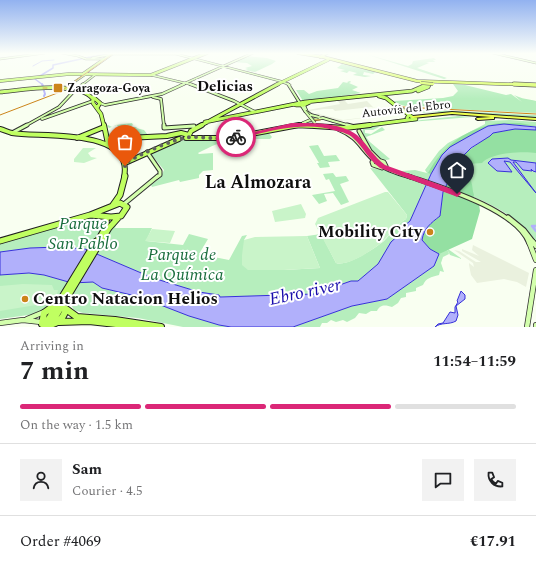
<!DOCTYPE html>
<meta charset="utf-8">
<style>
body{margin:0;font-family:Spectral,serif;background:#f2f2f2;color:#202124;height:100vh;display:flex;flex-direction:column;font-size:15px;white-space:nowrap}
*{box-sizing:border-box;margin:0}
p{font-size:13px;color:#757577}
.icon{flex:none;width:22px;height:22px;fill:none;stroke:currentColor;stroke-width:2;stroke-linecap:round;stroke-linejoin:round}
.map{position:relative;height:327px;overflow:hidden}
.sheet{display:flex;flex-direction:column;background:#fff;flex:1}
.sheet>*{flex:none}
.pin{position:absolute;display:grid;place-items:center;width:34px;height:34px;color:#fff;margin:-41px -17px;border-radius:50% 50% 50% 0;rotate:-45deg;box-shadow:0 0 4px #0007}
.pin .icon{rotate:45deg}
.courier{position:absolute;display:grid;place-items:center;width:40px;height:40px;margin:-20px;border:3px solid #db2777;border-radius:50%;background:#fff;color:#222;box-shadow:0 1px 5px #0007}
.summary em{font-style:normal;font-weight:700}
.summary div{display:flex;flex-direction:column-reverse}
.summary{display:flex;align-items:center;justify-content:space-between;height:68px;padding:0 20px}
h1{font-size:26px;font-weight:700;line-height:30px}
.bar{display:grid;grid-template-columns:repeat(4,1fr);gap:6px 4px;align-content:center;height:48px;padding:0 20px}
.bar i{height:5px;border-radius:3px;background:#e0e0e0}
.bar .selected{background:#db2777}
.bar p{grid-column:span 4}
.line{display:flex;align-items:center;gap:10px;padding:0 20px;border-top:1px solid #e0e0e0}
.line div{flex:1}
.round{display:grid;place-items:center;flex:none;width:42px;height:42px;border-radius:0px;background:#f2f2f2}
.map>svg:first-child{display:block}
</style>
<div class="map">
<svg width="536" height="327" viewBox="0 0 536 327">
<rect width="100%" height="100%" fill="#f9fff1"/>
<path fill="#b6eebd" d="M362,53L408,66L412,64L413,61L434,58L436,60H433L435,62H426L429,63L417,68L447,78L444,79Z
M247,56L267,58L276,61L272,64L255,72L245,70L248,69L245,68L252,66L247,63L234,62Z
M342,64L376,72L373,74L364,72L363,75L371,76L365,77L353,75L357,73L349,71L347,73L340,71L345,70L337,68Z
M353,80L350,81L351,82L349,83L358,87L352,90L361,93L343,96L344,97L321,98L322,99L303,100L304,101H303L296,90H304L309,94L317,91L338,88L343,82L348,83L347,82Z
M453,84L465,85L506,95L511,94L522,102L514,95C522,99 528,99 536,101V113L430,108C422,103 407,111 394,101L443,98L453,96L458,91Z
M434,110L536,115V118L447,112L410,113L406,111Z
M458,116L472,117L385,124L373,130H365V133L371,134L382,127L385,130L366,137L370,142L390,159C387,160 384,161 380,159C372,155 360,137 363,128L367,126Z
M510,120L536,122V127L504,124L442,155L431,174L410,221L378,264L358,281H351L314,294L219,297V295L199,292L153,278L85,249L59,247L30,248L0,252V243L86,218C102,218 99,224 111,228L118,221L115,228H152L146,241L183,245L189,234L208,239L199,254L229,260L242,236L247,235L244,240L248,270H284L320,268L307,236L321,234L336,263C347,267 375,248 384,241C391,234 397,224 406,219L407,215L370,168L385,169L399,175L402,171L415,170L427,173L425,170L439,151L448,143L485,124V121Z
M132,123L133,125L131,126L125,124L130,127L124,129L131,127L140,130L132,127H137L136,128L144,130L148,135L108,138V134L120,131L117,125L109,128L107,126L108,125L112,127L116,125Z
M536,130V243C522,221 497,206 473,197L459,160Z
M267,131L272,137L270,139H249V141C244,142 241,140 237,140C221,141 212,146 198,153L199,154L213,153V170L203,171L199,175V178L180,182L179,180L152,187L151,185L160,178L164,170L150,153L178,142L191,138L208,139Z
M318,145L324,156L336,155L340,161L328,162L330,167L320,168L317,163H319L309,146Z
M333,173L336,177L346,176L349,181L340,184L349,202L341,205L333,193L324,194L327,201L319,204L312,195L335,191L329,179L326,180L323,174Z
M447,233L446,247L448,251V249L462,259L450,255L448,251L449,254L443,257L441,263L444,272L440,271L439,275C431,277 426,278 423,285L416,288V291L406,293V297L401,298L398,303L392,307C386,305 380,304 377,311H371L366,314L359,313L355,318L347,322L343,320L336,322L331,320L327,323H322L320,327H293L352,306L387,299L434,266Z
M29,273L44,275L72,283L93,282L102,288L140,297L189,316L219,325L231,327H183L138,318L83,313L74,310L69,301L58,300L35,314L0,319V275Z"/>
<path fill="#94e0a2" d="M499,123H520L536,126L503,124L488,126L450,147L442,155L431,174L428,173C443,145 467,128 499,123Z
M515,129L536,130V153C522,151 490,153 482,163L468,164L466,168C467,173 470,176 471,181C473,186 472,190 474,195L472,202L479,204L480,211L472,239L439,254L430,249L422,240C424,228 431,223 440,216L443,192L456,166L465,153L493,133Z"/>
<path fill="#c9f4c9" d="M83,148H96L88,153L91,157L97,158L84,163L74,162V159Z
M385,192H388L407,215L406,219C397,224 391,234 383,241C375,249 348,267 336,263L315,224L318,218Z
M301,204L306,214L305,218L275,222L272,211Z
M152,229L175,231L170,243L145,241Z
M307,236L320,268L284,270H248L242,265V255L244,240L255,237Z
M23,284L52,285L54,290H58L57,294L42,304L0,311V286Z"/>
<path fill="#eaf1de" fill-rule="evenodd" d="M338,101H345L348,104L367,101L374,108L392,112L393,114L340,121L315,116L308,110L340,104ZM371,107L388,111L391,114L343,120L319,114L320,113L315,114L310,111L324,109H333L335,111Z
M473,245L529,273L526,287L517,282L504,279L477,283L471,275L469,265V263L474,267L473,263L454,250L459,251L476,262H481L462,251V249L479,256L472,250Z"/>
<path fill="#b1b0fb" stroke="#3731d9" d="M504,124L536,127V130L515,129L493,133L490,136L471,148L459,160L443,192L440,216C431,223 424,228 422,240L430,249L439,254L434,266L387,299L352,306L293,327H231L219,325L189,316L140,297L102,288L93,282L72,283L44,275L29,273L0,275V252L30,248L59,247L85,249L153,278L199,292L219,295L220,297L314,294L351,281H358L378,264L391,242L401,233L403,227L410,221L431,174L442,155L450,147L473,134L488,126Z
M508,158L511,160L536,163V172L533,171L531,169L532,171L523,170L516,162H513L536,193L510,162L504,161L512,172L497,171L488,163L492,159Z
M461,291L465,295V299L456,306L458,315L456,321C449,325 441,322 435,327L438,324L443,323L450,312L455,313V307L458,302L457,301Z"/>
<g fill="none" stroke-linecap="round" stroke-linejoin="round">
<path stroke="#3731d9" stroke-width="1" d="M499,53L506,55"/>
<path stroke="#b1b0fb" stroke-width="1" d="M33,66L42,61L54,60"/>
<path stroke="#b1b0fb" stroke-width="2.5" d="M536,226H532L536,231"/>
<path stroke="#b1b0fb" stroke-width="1.5" d="M43,85L35,79L53,68V65L109,53"/>
<path stroke="#b1b0fb" stroke-width="2" d="M42,84L45,94L44,96"/>
<g stroke="#313131" stroke-width="2.5">
<path id="secondary-far4" d="M62,53L78,56
M493,53L536,63
M113,54H176L280,81L290,85
M78,56L86,59H105
M92,58L112,54
M0,59L45,53
M151,75L193,85
M70,85L86,74
M82,85L96,74
M181,85L253,53"/>
</g>
<g stroke="#313131" stroke-width="3.5">
<path id="secondary-far3" d="M190,84L234,101L255,112
M288,84L305,111
M65,89L72,84
M77,89L83,84
M153,97L161,99L164,126
M100,103L105,105L162,94L184,84
M303,103L307,112L311,115
M42,119L93,101
M310,120L323,118
M333,121L351,126
M303,123L310,120
M25,126L59,107L76,89"/>
</g>
<g stroke="#313131" stroke-width="5">
<path id="secondary-far2" d="M164,125V128L194,126V128
M347,125L355,127
M338,129C360,138 360,149 376,162C385,170 399,174 411,177
M359,131L370,151L386,167
M12,133L27,125
M147,152L160,171V175L157,177
M374,160L372,162L373,165L382,168
M378,160L384,162L386,166"/>
</g>
<g stroke="#313131" stroke-width="5.5">
<path id="secondary-far1" d="M408,176C440,187 516,209 529,243
M124,204L158,176
M508,217L524,230L534,243"/>
</g>
<g stroke="#313131" stroke-width="6">
<path id="secondary" d="M529,242L536,260
M533,242L536,246
M27,319L44,312
M0,323L23,320L41,322
M536,325V327
M527,327L536,270"/>
</g>
<g stroke="#202020" stroke-width="3.5">
<path id="primary-far4" d="M83,74L113,53
M0,81L69,74L151,75L207,53
M276,85L328,60
M426,85L431,83"/>
</g>
<g stroke="#202020" stroke-width="4.5">
<path id="primary-far3" d="M418,91L428,87L429,85
M0,92C23,90 78,80 93,99V103L101,114L104,126
M379,96L386,98L395,105
M93,97L100,103L97,108
M296,105H304L310,102
M407,118L409,115L403,110L412,117
M205,122L305,102L412,91L428,84
M200,126L278,84
M295,126H311
M362,126L416,119"/>
</g>
<g stroke="#202020" stroke-width="6">
<path id="primary-far2" d="M104,125L108,144
M0,129C4,130 8,132 12,133C40,138 135,127 124,177
M189,135L191,131L202,125
M77,138L104,127
M186,138H230L299,125L345,128L370,125
M107,139L167,136L181,133L189,135
M125,163L179,139"/>
</g>
<g stroke="#202020" stroke-width="7">
<path id="primary-far1" d="M120,203L127,207L121,216L111,217L90,215Z
M113,205L120,195L125,176
M0,241L90,215
M96,243C101,235 108,227 106,217
M100,243L109,228L118,218"/>
</g>
<g stroke="#202020" stroke-width="8">
<path id="primary" d="M55,305H59L66,309C63,321 53,327 42,324L44,313Z
M66,309L77,317L115,320L161,327
M59,322L89,321L143,327
M44,327L96,242
M49,327L100,242"/>
</g>
<g stroke="#202020" stroke-width="3.5">
<path id="trunk-far1" d="M298,53L323,57L417,81L536,85
M320,57L327,53"/>
</g>
<g stroke="#202020" stroke-width="5">
<path id="trunk" d="M514,84L536,85"/>
</g>
<g stroke="#202020" stroke-width="2">
<path id="motorway" d="M452,112L536,118V120L494,117V119H493L478,120L476,119L477,118L491,117L452,114L413,118L411,117L413,116Z"/>
</g>
<use href="#secondary-far4" stroke="#d3ffac" stroke-width="1.5"/>
<use href="#secondary-far3" stroke="#d3ffac" stroke-width="2"/>
<use href="#secondary-far2" stroke="#d3ffac" stroke-width="3"/>
<use href="#secondary-far1" stroke="#d3ffac" stroke-width="3.5"/>
<use href="#secondary" stroke="#d3ffac" stroke-width="4.5"/>
<use href="#primary-far4" stroke="#c0ff61" stroke-width="2.5"/>
<use href="#primary-far3" stroke="#c0ff61" stroke-width="3"/>
<use href="#primary-far2" stroke="#c0ff61" stroke-width="4"/>
<use href="#primary-far1" stroke="#c0ff61" stroke-width="5"/>
<use href="#primary" stroke="#c0ff61" stroke-width="6"/>
<use href="#trunk-far1" stroke="#d7ff58" stroke-width="2.5"/>
<use href="#trunk" stroke="#d7ff58" stroke-width="3.5"/>
<use href="#motorway" fill="#eeff4f" fill-rule="evenodd"/>
<path stroke="#cc841a" stroke-width="1" d="M0,115L60,92L114,53"/>
<path stroke="#cc841a" stroke-width="1" d="M43,88H47
M403,107L536,114
M313,120H320"/>
<g stroke="#313131" stroke-width="3.5" stroke-linecap="butt">
<path id="secondary-bridge" d="M305,111L315,123
M311,115L319,117
M323,118L333,121"/>
</g>
<g stroke="#202020" stroke-width="4.5" stroke-linecap="butt">
<path id="primary-bridge" d="M395,105L403,110"/>
</g>
<g stroke="#202020" stroke-width="3.5" stroke-linecap="butt">
<path id="trunk-bridge" d="M421,83L433,84"/>
</g>
<use href="#secondary-bridge" stroke="#d3ffac" stroke-width="2"/>
<use href="#primary-bridge" stroke="#c0ff61" stroke-width="3"/>
<use href="#trunk-bridge" stroke="#d7ff58" stroke-width="2.5"/>
</g>
<linearGradient id="sky" x2="0" y2="1"><stop stop-color="#92b2f0"/><stop offset="0.54" stop-color="#fcfff9"/><stop offset="1" stop-color="#fcfff9" stop-opacity="0"/></linearGradient>
<rect width="536" height="99" fill="url(#sky)"/>
<path fill="#db2777" d="M292,123C312,123 340,122 357,135C367,144 374,157 385,165L460,192L461,194L457,197L455,196L380,168C369,160 363,147 353,138C349,134 342,132 337,131C303,120 269,132 236,139L233,137Z"/>
<g fill="none" stroke-linecap="round" stroke-linejoin="round">
<path stroke="#61635e" stroke-width="4" stroke-dasharray="0 7.2" d="M125,166V163C141,154 174,138 192,137C207,137 221,140 236,137"/>
</g>
<g fill="#cc841a" stroke="#fff" stroke-width="1.5">
<rect x="53" y="83" width="10" height="10" rx="2"/>
<circle cx="430" cy="232" r="4"/>
<circle cx="25" cy="299" r="4"/>
</g>
<g text-anchor="middle" dominant-baseline="central" stroke-width="4" stroke-linejoin="round" paint-order="stroke">
<g font-size="12" font-weight="bold" fill="#0f0f0f" stroke="#fff" text-anchor="start">
<text x="67" y="88">Zaragoza-Goya</text>
</g>
<g font-size="12" fill="#0f0f0f" stroke="#fff">
<text transform="translate(406 109) rotate(-6)">Autovía del Ebro</text>
</g>
<g font-size="15" font-weight="bold" fill="#0f0f0f" stroke="#fff">
<text x="225" y="86">Delicias</text>
</g>
<g font-size="17" font-style="italic" fill="#196d3d" stroke="#fff">
<text x="83" y="224">Parque<tspan x="83" dy="20">San Pablo</tspan></text>
<text x="182" y="255">Parque de<tspan x="182" dy="20">La Química</tspan></text>
</g>
<g font-size="17" font-weight="bold" fill="#0f0f0f" stroke="#fff" text-anchor="end">
<text x="422" y="232">Mobility City</text>
<text x="33" y="299" text-anchor="start">Centro Natacion Helios</text>
</g>
<g font-size="18" font-weight="bold" fill="#0f0f0f" stroke="#fff">
<text x="258" y="182">La Almozara</text>
</g>
<g font-size="18" font-style="italic" fill="#190cac" stroke="#fff">
<text transform="translate(305 292) rotate(-12)">Ebro river</text>
</g>
</g>
</svg>
<div class="pin" style="left:125px;top:166px;background:#ea580c"><svg class="icon" aria-label="bag" viewBox="0 0 24 24"><path d="M5 8h14l-1 12H6zM9 8a3 3 0 0 1 6 0"/></svg></div>
<div class="pin" style="left:457px;top:194px;background:#1f2937"><svg class="icon" aria-label="home" viewBox="0 0 24 24"><path d="M3 11l9-7 9 7M6 9v11h12V9"/></svg></div>
<div class="courier" style="left:236px;top:137px"><svg class="icon" aria-label="bike" viewBox="0 0 24 24"><circle cx="6" cy="16" r="4"/><circle cx="18" cy="16" r="4"/><path d="M6 16l4-8h5l3 8M10 8l3 8H6M13 5h3"/></svg></div>
</div>
<section class="sheet">
<div class="summary"><div><h1>7 min</h1><p>Arriving in</p></div><em>11:54–11:59</em></div>
<div class="bar"><i class="selected"></i><i class="selected"></i><i class="selected"></i><i></i><p>On the way · 1.5 km</p></div>
<div class="line" style="height:72px"><a class="round"><svg class="icon" aria-label="person" viewBox="0 0 24 24"><circle cx="12" cy="8" r="4"/><path d="M4 21q1-7 8-7t8 7"/></svg></a><div><b>Sam</b><p>Courier · 4.5</p></div><a class="round"><svg class="icon" aria-label="chat" viewBox="0 0 24 24"><path d="M4 5h16v11H9l-5 4z"/></svg></a><a class="round"><svg class="icon" aria-label="phone" viewBox="0 0 24 24"><path d="M5 4h4l2 5-3 2q2 4 5 5l2-3 5 2v4C11 20 4 13 5 4z"/></svg></a></div>
<div class="line" style="height:52px"><div>Order #4069</div><b>€17.91</b></div>
</section>
